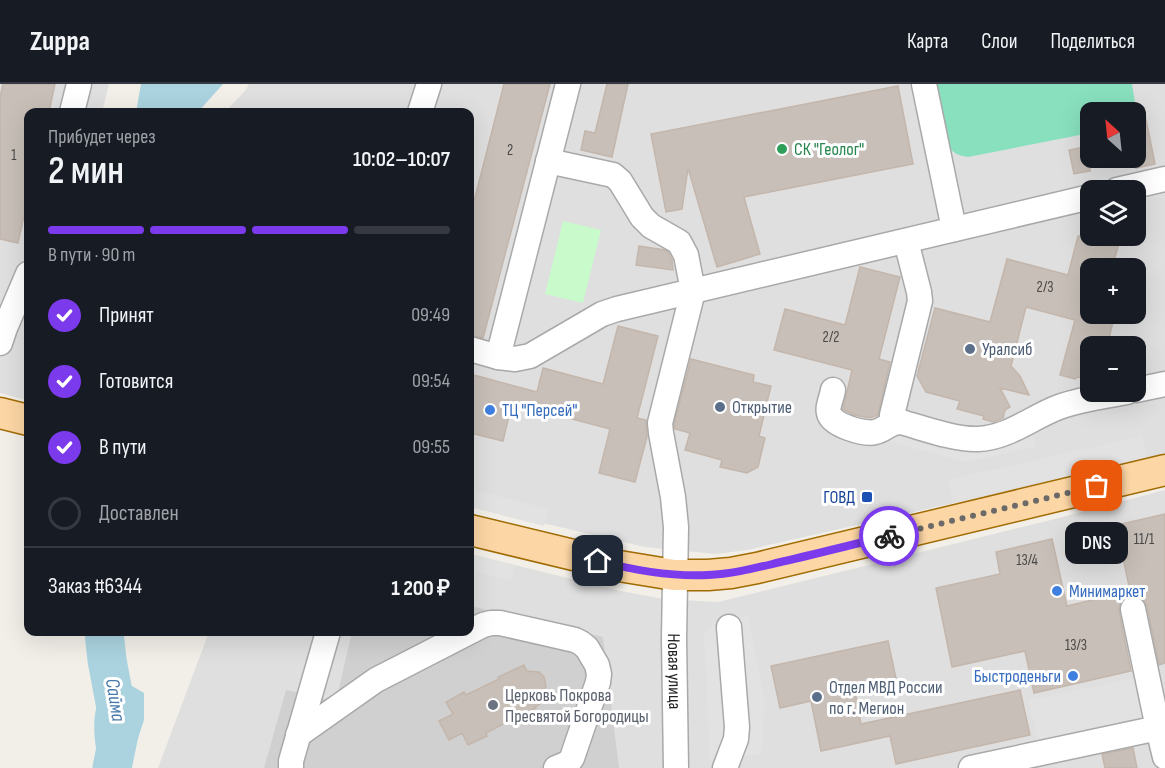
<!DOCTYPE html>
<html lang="ru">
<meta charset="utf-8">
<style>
body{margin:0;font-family:"Sofia Sans Condensed",sans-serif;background:#20242c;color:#f1f3f6;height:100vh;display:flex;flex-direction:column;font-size:22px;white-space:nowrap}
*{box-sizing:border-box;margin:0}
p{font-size:20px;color:#9ea1a6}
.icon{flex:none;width:33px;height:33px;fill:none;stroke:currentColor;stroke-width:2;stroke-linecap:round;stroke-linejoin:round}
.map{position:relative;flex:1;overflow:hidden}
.panel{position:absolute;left:24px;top:24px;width:450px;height:528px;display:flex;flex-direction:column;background:#171b24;border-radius:12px;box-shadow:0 6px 24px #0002}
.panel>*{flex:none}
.needle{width:39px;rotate:333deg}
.buttons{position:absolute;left:1080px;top:18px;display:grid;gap:12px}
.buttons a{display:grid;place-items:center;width:66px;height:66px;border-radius:12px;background:#171b24;box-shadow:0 6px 24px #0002;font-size:30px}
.pin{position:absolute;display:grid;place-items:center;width:51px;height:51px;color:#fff;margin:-26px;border-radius:12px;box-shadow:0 3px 9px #0006}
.courier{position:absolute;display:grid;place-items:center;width:60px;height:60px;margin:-30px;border:4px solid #7c3aed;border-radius:50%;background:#fff;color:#222;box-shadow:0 2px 8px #0007}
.bubble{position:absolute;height:42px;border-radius:12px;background:#171b24;box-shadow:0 6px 24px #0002;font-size:20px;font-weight:600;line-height:42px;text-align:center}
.head em{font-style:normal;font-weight:600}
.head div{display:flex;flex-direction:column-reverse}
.head{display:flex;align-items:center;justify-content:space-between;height:102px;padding:0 24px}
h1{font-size:39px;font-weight:600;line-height:45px}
.bar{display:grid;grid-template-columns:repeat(4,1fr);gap:9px 6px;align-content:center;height:72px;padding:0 24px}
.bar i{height:8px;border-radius:4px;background:#363941}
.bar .selected{background:#7c3aed}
.bar p{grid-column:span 4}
.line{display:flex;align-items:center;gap:15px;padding:0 24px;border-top:2px solid #363941}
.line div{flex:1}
ol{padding:0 24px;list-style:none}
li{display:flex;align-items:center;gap:18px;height:66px}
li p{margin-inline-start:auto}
li .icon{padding:6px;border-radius:50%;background:#7c3aed;color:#fff;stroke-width:4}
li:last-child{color:#9ea1a6}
li i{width:33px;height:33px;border:3px solid #363941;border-radius:50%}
header{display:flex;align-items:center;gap:36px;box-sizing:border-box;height:84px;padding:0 30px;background:#171b24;border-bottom:2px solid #363941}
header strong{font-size:28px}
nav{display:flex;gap:33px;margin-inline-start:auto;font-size:21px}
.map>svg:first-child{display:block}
</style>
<header>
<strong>Zuppa</strong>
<nav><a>Карта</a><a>Слои</a><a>Поделиться</a></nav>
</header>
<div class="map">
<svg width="1165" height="684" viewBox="0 0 1165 684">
<rect width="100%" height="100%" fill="#f2efe9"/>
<path fill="#e0dfdf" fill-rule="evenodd" d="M0,0H109L102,28H28V306L26,316L0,309Z
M249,0H1165V371L747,466L716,470L645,463L470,422V28H225L245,7ZM1090,28H1136V74H1090ZM1090,106H1136V152H1090ZM1090,184H1136V230H1090ZM1090,262H1136V308H1090Z
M1165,406V684H158L209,548H470V470L616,506L663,515L718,518L1055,435Z"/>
<path fill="#d0d0d0" d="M470,522L603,553L619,684H264L286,606L336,617L352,548H470Z"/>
<path fill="#c8facc" d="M563,137L601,146L583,219L545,210Z"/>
<path fill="#88e0be" d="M938,0H1132L1136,25L1135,28H1090V49L968,73C960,72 955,70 949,64L936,7Z"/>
<path fill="#e2e2e2" d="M893,345L1033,349L1036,362L967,378L890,358Z
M1142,352L1147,374L953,418L948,396Z
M470,405L548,425L544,442L470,423Z
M470,470L515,481L511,497L470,486Z
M748,532L765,619L761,670L710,676L704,550L715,538Z
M1136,594L1144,637L1038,659L1029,616Z"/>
<path fill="#aad3df" d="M141,0H223L198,28H136Z
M112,598L132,602L144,609V636L128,684H100C93,653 91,634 102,603Z"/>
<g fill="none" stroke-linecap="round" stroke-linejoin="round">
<path stroke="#aad3df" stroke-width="39" d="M104,548L107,576L120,645L112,684"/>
</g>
<path fill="#c7bfb8" stroke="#c4b6ab" stroke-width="1.5" d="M3,0H55L49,28H28V114L18,159L0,155V13Z
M504,0H550L483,254L470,251V133Z
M607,0H628L612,73L581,66L585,47L595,49Z
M898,2L913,80L744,113L760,170L717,183L688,84L682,125L666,128L651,50Z
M1136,26H1144L1155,80L1136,84Z
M1090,62V87L1074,90L1069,66Z
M1078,152H1121L1112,184H1090V230H1115L1107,262H1090V287L1087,286L1085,295L1078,293L1075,295L1060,291L1075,236L1026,223L1011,282L1020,292L1029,311L1000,304L1010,323L1005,326L1003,334L993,338L983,335L984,332L957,325L960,317L926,308L917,292L935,224L990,238L1007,175L1068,191Z
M639,162L665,166L668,168L672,176L673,186L636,181Z
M860,183L900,193L879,275L890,278L878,331L870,334L854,331L843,325L852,286L774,266L785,225L845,241Z
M618,242L658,252L637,334L646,336L647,353L635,398L599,389L610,345L512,319L503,357L470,349V290L537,308L543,284L603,300Z
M691,275L754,291L753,298L771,302L759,352L765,354L758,383L747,389L720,383L722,376L685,366L690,349L675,345L674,340Z
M1165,430V579L1159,581L1147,522L1143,515L1137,511H1131L1123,515L1120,520L1119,527L1131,587L1034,609L1025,567L952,583L936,504L1000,490L996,468L1052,455L1067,522L1130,507L1123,474L1128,473L1121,440Z
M888,557L897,599L855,608L861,640L1020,606L1030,651L896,680L890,652L821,667L811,617L780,624L771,582Z
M524,581L527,587L539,588L544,593L546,602L541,613L543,618L535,623L536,624L518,633V632L486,649L487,652L468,661L462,649L449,656L439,637L453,630L446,618L464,608L466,611L499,595L498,593Z
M1133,664L1137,684H1105L1102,670Z"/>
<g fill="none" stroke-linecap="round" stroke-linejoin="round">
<g stroke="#a9a9a9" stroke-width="27">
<g id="minor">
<path d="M924,0L954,145"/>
<path d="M72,28L79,0"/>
<path d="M420,28L429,0"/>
<path id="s1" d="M548,77L613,91L620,97L642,133L651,142L679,158L686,171L693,207L660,339L661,349L673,413L676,443L674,554L676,684"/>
<path d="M1117,106L1165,95"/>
<path d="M0,259L5,244L28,190"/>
<path d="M470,265L498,273L515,275L530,272L602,230L617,225L1090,113"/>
<path d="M498,273L568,0"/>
<path d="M833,306C832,313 827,323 829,329C831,341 865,351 875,348C885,346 889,338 901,338C923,344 955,356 978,355C1008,354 1032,333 1059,323C1081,315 1105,312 1127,308"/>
<path d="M1136,306L1165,300"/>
<path d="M894,338L892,331L920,217L919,208L906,157"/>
<path d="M1133,525L1158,644"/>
<path d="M298,651L376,596L483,541L491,539H500L575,556L581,559L587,564L597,581L599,590L598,598L572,674L568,679L556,684"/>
<path d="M291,684V677L328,548"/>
<path d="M725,684L736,655L737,643L729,543"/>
<path d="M971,684L1158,644L1165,673"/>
</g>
</g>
<g stroke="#a06b00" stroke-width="33">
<path id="major" d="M0,329L28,336
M470,446L619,482L674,491H708L731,489L757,484L1165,386"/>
</g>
<use href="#minor" stroke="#fff" stroke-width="24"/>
<use href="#major" stroke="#fcd6a4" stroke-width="30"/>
</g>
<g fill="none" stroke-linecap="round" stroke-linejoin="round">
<path stroke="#6b6a68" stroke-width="6" stroke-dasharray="0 10.8" d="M889,452L1097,402"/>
<path stroke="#7c3aed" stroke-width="8" d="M598,477C633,486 671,493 708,491C734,490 759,483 785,477C820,469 854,460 889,452"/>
</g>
<circle fill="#2e9e5b" stroke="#fff" stroke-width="2" cx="782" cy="65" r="6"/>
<g fill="#5c6f8a" stroke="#fff" stroke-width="2">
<circle cx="970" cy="265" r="6"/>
<circle cx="720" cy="323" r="6"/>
<circle cx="817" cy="613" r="6"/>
</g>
<g fill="#3f7fe0" stroke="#fff" stroke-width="2">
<circle cx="490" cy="326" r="6"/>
<circle cx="1057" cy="507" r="6"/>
<circle cx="1073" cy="592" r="6"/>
</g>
<rect fill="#1a4fb4" stroke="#fff" stroke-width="2" x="861" y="407" width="12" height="12" rx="3"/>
<circle fill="#6b7280" stroke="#fff" stroke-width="2" cx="493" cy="621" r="6"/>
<g text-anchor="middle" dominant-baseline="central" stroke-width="6" stroke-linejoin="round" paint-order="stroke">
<g font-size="15" fill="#4b4948">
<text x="510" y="66">2</text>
<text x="14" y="71">1</text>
<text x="1045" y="203">2/3</text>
<text x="831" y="253">2/2</text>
<text x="1144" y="455">11/1</text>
<text x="1027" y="476">13/4</text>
<text x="1076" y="561">13/3</text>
</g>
<g font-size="18" fill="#27864d" stroke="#fff" text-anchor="start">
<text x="794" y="65">СК "Геолог"</text>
</g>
<g font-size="18" fill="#4e5e75" stroke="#fff" text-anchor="start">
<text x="982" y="265">Уралсиб</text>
<text x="732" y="323">Открытие</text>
<text x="829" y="603">Отдел МВД России<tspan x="829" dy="21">по г. Мегион</tspan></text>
</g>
<g font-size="18" fill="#366cbe" stroke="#fff" text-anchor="start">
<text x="502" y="326">ТЦ "Персей"</text>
<text x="1069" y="507">Минимаркет</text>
<text x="1061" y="592" text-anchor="end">Быстроденьги</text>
</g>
<g font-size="18" fill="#164399" stroke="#fff" text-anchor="end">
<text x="855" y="413">ГОВД</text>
</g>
<g font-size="18" fill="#222" stroke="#fff">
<text stroke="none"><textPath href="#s1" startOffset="600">Новая улица</textPath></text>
</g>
<g font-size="18" fill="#5b616d" stroke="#fff" text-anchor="start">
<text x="505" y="611">Церковь Покрова<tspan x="505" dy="21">Пресвятой Богородицы</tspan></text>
</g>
<g font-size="20" font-style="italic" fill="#4a7aab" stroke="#fff">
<text transform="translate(115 616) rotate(81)">Сайма</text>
</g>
</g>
</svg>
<div class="buttons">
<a><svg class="needle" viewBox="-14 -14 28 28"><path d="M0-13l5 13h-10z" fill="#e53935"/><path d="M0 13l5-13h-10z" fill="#9ea1a6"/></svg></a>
<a><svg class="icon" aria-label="layers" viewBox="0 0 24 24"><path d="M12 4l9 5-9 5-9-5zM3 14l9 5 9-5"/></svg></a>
<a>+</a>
<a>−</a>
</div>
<div class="pin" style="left:1097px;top:402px;background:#ea580c"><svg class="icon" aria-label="bag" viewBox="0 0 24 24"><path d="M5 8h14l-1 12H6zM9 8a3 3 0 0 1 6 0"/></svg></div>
<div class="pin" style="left:598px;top:477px;background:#1f2937"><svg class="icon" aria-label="home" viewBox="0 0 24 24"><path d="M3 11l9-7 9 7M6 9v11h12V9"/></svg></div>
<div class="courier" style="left:889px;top:452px"><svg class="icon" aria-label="bike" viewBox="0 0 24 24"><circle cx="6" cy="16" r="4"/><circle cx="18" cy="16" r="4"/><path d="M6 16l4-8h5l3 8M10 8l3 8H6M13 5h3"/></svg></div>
<div class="bubble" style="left:1065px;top:438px;width:63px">DNS</div>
<section class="panel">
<div class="head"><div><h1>2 мин</h1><p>Прибудет через</p></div><em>10:02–10:07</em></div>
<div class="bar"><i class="selected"></i><i class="selected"></i><i class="selected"></i><i></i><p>В пути · 90 m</p></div>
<ol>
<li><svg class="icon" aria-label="check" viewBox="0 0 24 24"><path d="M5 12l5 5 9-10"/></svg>Принят<p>09:49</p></li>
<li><svg class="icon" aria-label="check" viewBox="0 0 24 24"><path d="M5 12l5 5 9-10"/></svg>Готовится<p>09:54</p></li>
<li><svg class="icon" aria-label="check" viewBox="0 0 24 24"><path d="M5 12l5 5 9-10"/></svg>В пути<p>09:55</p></li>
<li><i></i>Доставлен</li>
</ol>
<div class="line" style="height:78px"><div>Заказ #6344</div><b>1 200 ₽</b></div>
</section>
</div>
